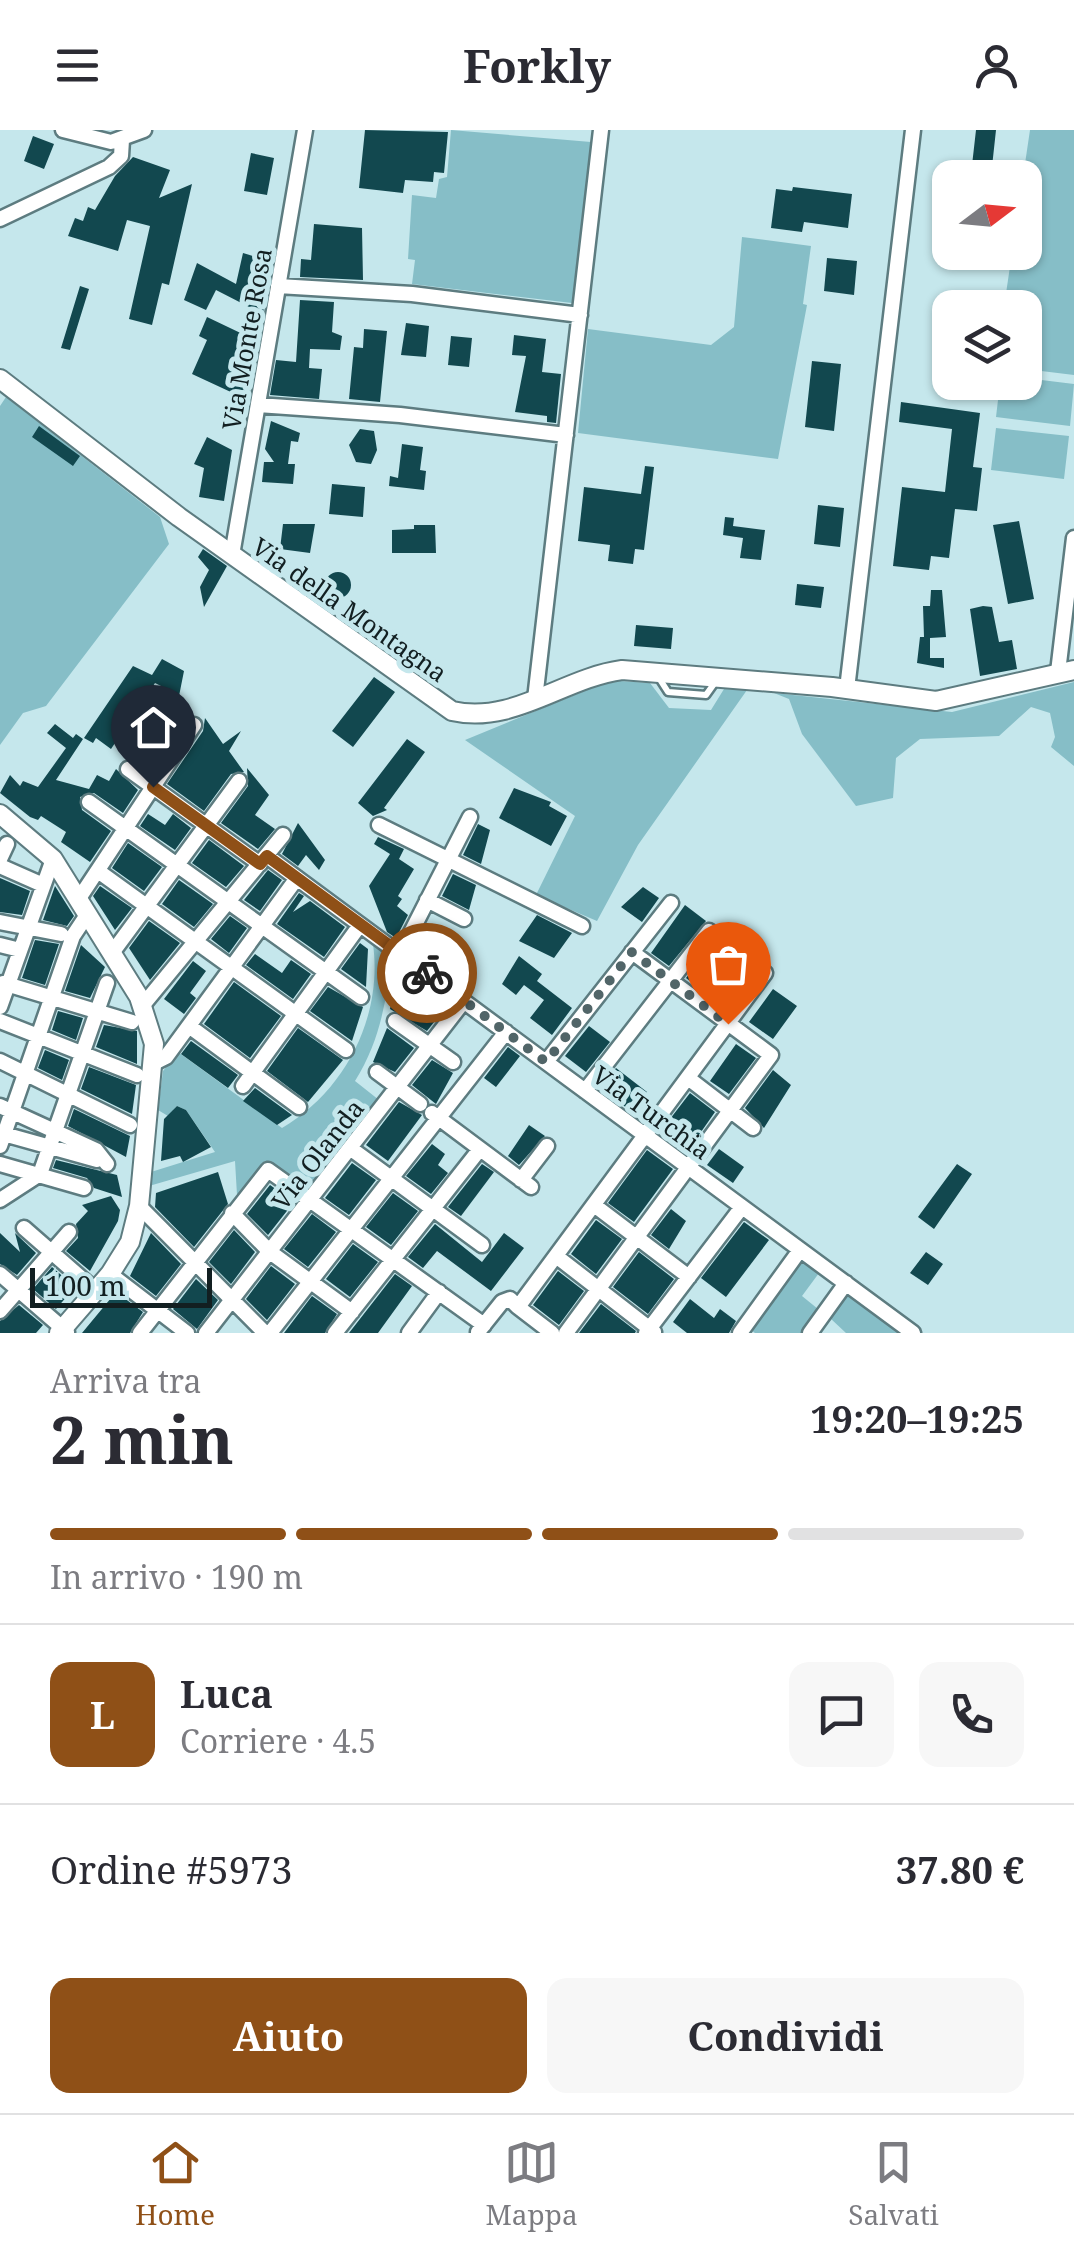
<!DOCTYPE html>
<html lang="it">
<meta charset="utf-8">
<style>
body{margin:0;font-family:"Noto Serif",serif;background:#f7f7f7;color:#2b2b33;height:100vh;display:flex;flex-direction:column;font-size:38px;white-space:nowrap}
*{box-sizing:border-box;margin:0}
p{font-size:32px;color:#7c7c81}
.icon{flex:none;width:55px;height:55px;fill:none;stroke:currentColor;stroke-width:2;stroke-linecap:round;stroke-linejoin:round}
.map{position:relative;height:1203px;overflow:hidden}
.side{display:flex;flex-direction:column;background:#fff;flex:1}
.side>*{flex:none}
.needle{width:65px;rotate:74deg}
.buttons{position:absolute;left:932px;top:30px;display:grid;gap:20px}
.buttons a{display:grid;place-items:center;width:110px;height:110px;border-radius:20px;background:#fff;box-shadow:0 2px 8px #0004;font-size:50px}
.scale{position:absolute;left:30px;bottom:25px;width:182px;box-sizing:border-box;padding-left:10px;border:5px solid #121f21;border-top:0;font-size:28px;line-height:35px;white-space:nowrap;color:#121f21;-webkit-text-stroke:8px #c5e7ec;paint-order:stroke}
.pin{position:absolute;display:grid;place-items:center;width:85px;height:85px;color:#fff;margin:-102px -42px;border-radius:50% 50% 50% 0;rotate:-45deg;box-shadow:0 0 10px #0007}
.pin .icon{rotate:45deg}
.courier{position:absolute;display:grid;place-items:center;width:100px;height:100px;margin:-50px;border:8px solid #8f5017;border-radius:50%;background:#fff;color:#222;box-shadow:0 2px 12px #0007}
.headline em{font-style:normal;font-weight:700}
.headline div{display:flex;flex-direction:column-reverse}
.headline{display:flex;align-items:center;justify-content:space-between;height:170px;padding:0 50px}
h1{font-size:65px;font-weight:700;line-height:75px}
.bar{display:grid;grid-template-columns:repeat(4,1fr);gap:15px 10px;align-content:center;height:120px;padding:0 50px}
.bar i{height:12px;border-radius:8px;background:#e1e1e2}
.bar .selected{background:#8f5017}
.bar p{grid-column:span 4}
.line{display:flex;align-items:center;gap:25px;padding:0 50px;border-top:2px solid #e1e1e2}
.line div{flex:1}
.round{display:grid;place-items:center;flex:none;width:105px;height:105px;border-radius:20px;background:#f7f7f7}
.cta{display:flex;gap:20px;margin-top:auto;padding:20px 50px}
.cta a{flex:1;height:115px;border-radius:20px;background:#8f5017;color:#fff;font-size:40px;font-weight:700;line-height:115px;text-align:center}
.cta a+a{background:#f7f7f7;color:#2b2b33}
header{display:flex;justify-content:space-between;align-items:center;height:130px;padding:0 50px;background:#fff;font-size:45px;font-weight:700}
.menu{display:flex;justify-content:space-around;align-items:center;height:140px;border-top:2px solid #e1e1e2;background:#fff;font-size:28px;color:#7c7c81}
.menu a{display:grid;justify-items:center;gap:5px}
.menu .selected{color:#8f5017}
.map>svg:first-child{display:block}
</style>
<header><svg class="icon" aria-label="menu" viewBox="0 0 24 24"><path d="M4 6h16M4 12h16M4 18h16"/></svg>Forkly<svg class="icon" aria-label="person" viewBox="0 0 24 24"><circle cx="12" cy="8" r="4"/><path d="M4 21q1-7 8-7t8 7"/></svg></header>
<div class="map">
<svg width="1074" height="1203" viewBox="0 0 1074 1203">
<rect width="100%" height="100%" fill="#c5e7ec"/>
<path fill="#86bec7" d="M451,0L591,12L572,173L412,154L415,130L408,129L412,65L436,68L439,49L447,47Z
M1030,0H1074V245L1025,239V178L1004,177L1012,123L1025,122L1023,47Z
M742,107L811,116L803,174L807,175L778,329L578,303L588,199L711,215L734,197Z
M1025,248L1074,254L1070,296L996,287L1000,253L1025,252Z
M6,267L160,387L169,414L46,576L23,583L0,615V276Z
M996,298L1069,306L1064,349L991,340Z
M620,551L650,553L669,578L711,580L724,559L747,560L638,715L597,791L536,765L575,686L465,610L599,555Z
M1074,552V636L1051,617L1055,607L1050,583L1031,577L999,606L920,609L896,628L893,668L856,676L802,604L789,569L774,563L952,582Z
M373,814L392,826C386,872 380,911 355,951L379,970L308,1061L268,1034L237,1065L235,1031L149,1056L151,1042L215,1022L186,980L177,976L168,986L158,980L163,941L178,922L282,998C345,961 383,887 373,814Z
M802,1130L819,1143L802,1166L818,1179L801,1203H755L751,1200Z
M848,1163L902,1203H846L830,1188Z"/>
<path fill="#12484f" d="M365,0L448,2L444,43L434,42L433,52L405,50L403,63L359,58Z
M976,0H996L991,46L971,44Z
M33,6L54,14L44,39L24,31Z
M251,23L274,28L267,65L244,61Z
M133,27L170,40L159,68L192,54L169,155L162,153L152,195L129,189L150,96L127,90L118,121L68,106L75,88L83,91L88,77L95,80L115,46Z
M793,57L852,64L848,98L804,92L802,102L771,98L776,59L792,61Z
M314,94L362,98L363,150L300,147L301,129L311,130Z
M243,123L263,129L254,163L265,169L263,184L216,160L206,180L184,170L197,133L236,154Z
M827,128L857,131L854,165L824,161Z
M80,156L89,159L70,220L61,218Z
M300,170L334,172L332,202L342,206L340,220L310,219L309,238L322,239L319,269L270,265L276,230L296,232Z
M207,187L251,208L237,239L252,246L248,270L192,244L207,210L199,206Z
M406,193L429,196L426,227L401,225Z
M364,199L387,201L380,272L349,269L354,217L363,218Z
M514,205L546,209L542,242L561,244L556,293L547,292V286L515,282L526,226L512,225Z
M451,206L472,208L469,237L448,235Z
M812,231L841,234L834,301L805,297Z
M901,272L980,283L973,337L982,338L977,381L955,379L949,428L931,426L929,440L893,436L902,357L945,362L952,299L899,292Z
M271,291L300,303L298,312L291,311L288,334H295L293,354L262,352L264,332H274L265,319Z
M39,296L80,326L73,336L32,307Z
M360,299L374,301L377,320L371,334L356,332L349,315Z
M207,307L232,320L224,371L199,367L204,338L194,334Z
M402,314L423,317L420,340L426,341L424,360L389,356L390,346L398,348Z
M645,336L654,337L644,420L635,419L633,434L608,431L610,415L578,411L584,357L641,364Z
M332,354L365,357L363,387L329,384Z
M818,375L844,378L840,417L814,414Z
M725,387L734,388L733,396L765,400L761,430L740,428L743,408L723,405Z
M1019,391L1034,469L1008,474L993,395Z
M283,394H315L310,423L280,419Z
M414,395H435L436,423H392V400L414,399Z
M203,419L227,436L204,477L200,457L209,440L198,427Z
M325 455a13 13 0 1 1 26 0a13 13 0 1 1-26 0Z
M797,454L824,457L821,478L795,475Z
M931,460H942L946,507L930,508V528H944V538L917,533L920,507H924L923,476H930Z
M983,476L992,477L999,512L1012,510L1017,539L980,546L970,479Z
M636,495L673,498L671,519L634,516Z
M162,529L184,541L178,571L160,563L163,557L155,553L111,619L96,608L93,613L84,608L133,536L152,545Z
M374,547L395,562L353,617L332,601Z
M205,588L223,614L241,601L229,621L244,642L231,644L204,681L167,654L203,601Z
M55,594L73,608L76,604L83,609L56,650L89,659L97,645L109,651L116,639L138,660L123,683L94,663L80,667L82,680L111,701L90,732L61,712L66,702L41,686L38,690L30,687L0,663L10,645L20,656L23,651L38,657L66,618L47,603Z
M144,597L168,614L150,642L129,629Z
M407,609L425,622L384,678L387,680L373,686L358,673Z
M247,638L269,665L255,685L275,699L258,719L221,693L248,656Z
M514,658L551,672L549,676L567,686L551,716L499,688Z
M148,684L165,695L173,684L191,698L175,720L140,696Z
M298,693L325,730L319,740L306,725L298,736L282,724Z
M478,694L490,700L481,734L463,725Z
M378,707L404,719L399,729L414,739L398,766L402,769L397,776L408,785L396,808L387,802L369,756L390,724L374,714Z
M209,710L244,736L226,757L192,733Z
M128,713L162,737L144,761L112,738Z
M268,740L282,750L260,781L244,770Z
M453,744L476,755L469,780L442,766Z
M0,748L30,761L22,785L0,782Z
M179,750L213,774L194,797L162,774Z
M55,756L74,786L67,796L43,790Z
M100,756L132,778L115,800L93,766Z
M643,757L659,768L642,792L621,777Z
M299,763L304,766L293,782L310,771L345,797L324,827L277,794Z
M685,775L706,791L669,836L651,823Z
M537,785L572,803L554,828L519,811Z
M230,786L247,798L229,823L211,809Z
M149,791L180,813L150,850L129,818Z
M724,796L764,826L726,878L686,848L698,833L719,847L732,830L712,815Z
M447,807L460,815L452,849L436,838Z
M35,810L59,814L45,855L22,848Z
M360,813L368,819L366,857L341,839Z
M81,815L105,837L90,868L65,861Z
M255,824L282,843L291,830L311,844L293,869L246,835Z
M519,826L542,844L537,851L572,878L552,905L530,888L544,870L524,855L516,865L502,854Z
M193,831L206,841L190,863L196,868L184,884L164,869Z
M399,836L449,873L427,901L390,879Z
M234,852L281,886L250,928L204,894Z
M328,857L363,877L352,911L310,881Z
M773,859L797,876L773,909L749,892Z
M58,881L83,888L76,910L52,900Z
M104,895L137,901V934L96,917Z
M589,896L610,912L586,942L565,926Z
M298,898L343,930L308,972L267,941Z
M387,898L414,918L395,942L373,932Z
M191,911L238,945L228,958L181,924Z
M736,914L756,928L729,964L710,951Z
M508,917L520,926L496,957L484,948Z
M45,920L69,930L62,950L38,938Z
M432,930L453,943L436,974L412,955Z
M89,937L136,955L132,984L81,959Z
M616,938L647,962L643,968L654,976L643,990L600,958Z
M773,940L791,955L764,998L745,978Z
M255,958L292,985L277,995L243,971Z
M690,963L715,982L687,1022L660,1002Z
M399,972L422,985L388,1031L366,1015Z
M177,976L186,980L211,1017L183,1032L180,1026L161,1031L164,989Z
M74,979L130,1006L126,1027L68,996Z
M529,995L545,1006L519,1035L508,1026Z
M432,1014L445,1024L438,1035L448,1043L431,1064L406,1046Z
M719,1019L744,1037L733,1053L707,1035Z
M647,1020L673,1039L634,1092L608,1073Z
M56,1030L117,1045L122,1067L94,1058L87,1048L53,1038Z
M352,1033L376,1050L349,1085L325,1068Z
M482,1034L494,1042L461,1086L448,1077Z
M957,1034L972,1044L934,1099L918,1087Z
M218,1042L228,1074L194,1117L155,1077L156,1063Z
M270,1055L294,1072L268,1105L247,1084Z
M393,1063L418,1081L391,1115L366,1097Z
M111,1066L120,1080L118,1091L90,1141L66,1121L78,1108L76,1094L88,1081L82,1075Z
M671,1079L686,1091L669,1119L651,1105Z
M312,1084L336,1102L308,1137L284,1119Z
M596,1090L622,1109L596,1144L571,1124Z
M744,1092L769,1110L726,1167L701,1148Z
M435,1094L482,1132L504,1103L524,1118L491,1161L437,1121L423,1138L408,1127Z
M234,1100L255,1122L231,1154L209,1132Z
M0,1103L20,1122L15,1103L36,1123L17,1145L0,1134Z
M151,1103L181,1134L156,1166L130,1146Z
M353,1114L378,1132L350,1167L326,1149Z
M639,1122L674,1149L648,1184L613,1157Z
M926,1122L943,1134L928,1155L910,1143Z
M271,1136L295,1154L267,1190L246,1169Z
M52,1137L75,1157L56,1179L33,1159Z
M558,1141L584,1161L559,1195L533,1175Z
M395,1144L412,1156L378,1203H349Z
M196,1149L218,1170L197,1199L173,1179Z
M116,1162L143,1182L130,1203H82Z
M312,1166L337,1184L325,1203H284Z
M690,1169L714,1188L720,1179L736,1191L729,1203H687L673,1192Z
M601,1174L636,1201L635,1203H579Z
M19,1175L43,1195L36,1203H0V1191Z"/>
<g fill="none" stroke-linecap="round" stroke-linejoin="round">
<g stroke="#5d7c80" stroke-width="11">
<path id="service" d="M659,548L668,562L706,565L716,551"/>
</g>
<g stroke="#5d7c80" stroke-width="19">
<path id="minor" d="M63,0L111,12L144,0
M0,89L109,37L121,26L122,10
M278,156L412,164L580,185
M258,275L400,285L566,305
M232,425L305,0
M1058,542L1074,408
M847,559L913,0
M535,569L601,0
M128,639L260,734
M89,672L361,867
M379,695L582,796
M267,726L913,1203
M0,729L7,714
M0,736L43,755
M98,741L346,920
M78,770L194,595
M427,770L464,789
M0,792L61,804
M0,815L20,820
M112,823L239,651
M400,824L470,687
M3,853L132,892
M143,875L283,705
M0,877L53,729
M0,891L137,945
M395,891L453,932
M189,896L299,977
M0,931L130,995
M546,932L671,773
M154,933L166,927L297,748
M377,942L420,974
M688,948L753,998
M243,956L360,795
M585,961L709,801
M0,976L96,1020L107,1034
M432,983L531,1057
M0,1003L97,1030
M0,1016L73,806L87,785
M350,1018L482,1115
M0,1034L84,1058
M521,1050L547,1016
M0,1070L40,1044L107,853
M594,1075L689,1147
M139,1076L265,1203
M232,1083L270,1122L352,1182
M24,1098L96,1161
M556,1126L654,1202
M0,1144L67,1202
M110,1144L187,1203
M518,1177L552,1203
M0,1181L69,1102
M478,1202L502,1172L510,1169L518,1177L765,843
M140,1203L268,1040L484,1195
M206,1203L464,871
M270,1203L506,902
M335,1203L480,1019
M409,1203L439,1162
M566,1203L771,925L632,822
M646,1203L742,1077
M740,1203L800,1120
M810,1203L846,1153"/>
</g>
<g stroke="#5d7c80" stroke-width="22">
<path id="tertiary" d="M0,249L179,387L452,581C513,595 563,548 622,540L832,557L936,571L1074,540
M0,684L53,729L139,867L154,914L139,1076L130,1112L110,1144L59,1203"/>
</g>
<use href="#service" stroke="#fff" stroke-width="6"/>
<use href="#minor" stroke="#fff" stroke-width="14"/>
<use href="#tertiary" stroke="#fff" stroke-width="18"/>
</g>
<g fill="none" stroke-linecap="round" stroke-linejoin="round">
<path stroke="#516568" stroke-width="10" stroke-dasharray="0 18" d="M427,843L546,932L632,822L728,894"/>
<path stroke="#8f5017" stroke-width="12" d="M153,657L260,734L267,726L427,843"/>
</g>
<g text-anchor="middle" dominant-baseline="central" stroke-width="10" stroke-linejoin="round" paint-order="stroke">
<g font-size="25" fill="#121f21" stroke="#c5e7ec">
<text transform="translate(246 209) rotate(-80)">Via Monte Rosa</text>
<text transform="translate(350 479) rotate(35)">Via della Montagna</text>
<text transform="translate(652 982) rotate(36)">Via Turchia</text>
<text transform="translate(317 1024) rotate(-52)">Via Olanda</text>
</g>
</g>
</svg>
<div class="buttons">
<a><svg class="needle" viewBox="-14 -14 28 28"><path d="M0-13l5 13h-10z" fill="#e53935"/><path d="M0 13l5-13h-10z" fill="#7c7c81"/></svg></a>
<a><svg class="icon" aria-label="layers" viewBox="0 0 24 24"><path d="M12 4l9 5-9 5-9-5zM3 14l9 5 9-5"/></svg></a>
</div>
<div class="scale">100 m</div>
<div class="pin" style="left:728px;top:894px;background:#ea580c"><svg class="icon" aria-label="bag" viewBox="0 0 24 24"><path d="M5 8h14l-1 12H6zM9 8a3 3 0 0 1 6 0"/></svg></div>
<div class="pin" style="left:153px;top:657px;background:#1f2937"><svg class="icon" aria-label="home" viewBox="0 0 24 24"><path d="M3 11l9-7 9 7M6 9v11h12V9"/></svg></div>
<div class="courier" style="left:427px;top:843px"><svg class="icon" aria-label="bike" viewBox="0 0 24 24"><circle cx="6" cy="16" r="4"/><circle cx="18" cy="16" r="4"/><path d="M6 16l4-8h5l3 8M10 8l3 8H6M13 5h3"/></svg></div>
</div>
<section class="side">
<div class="headline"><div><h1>2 min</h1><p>Arriva tra</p></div><em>19:20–19:25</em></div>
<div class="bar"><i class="selected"></i><i class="selected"></i><i class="selected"></i><i></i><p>In arrivo · 190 m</p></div>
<div class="line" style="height:180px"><b class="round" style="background:#8f5017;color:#fff">L</b><div><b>Luca</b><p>Corriere · 4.5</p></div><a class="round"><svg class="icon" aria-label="chat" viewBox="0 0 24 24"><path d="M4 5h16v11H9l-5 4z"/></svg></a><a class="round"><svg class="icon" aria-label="phone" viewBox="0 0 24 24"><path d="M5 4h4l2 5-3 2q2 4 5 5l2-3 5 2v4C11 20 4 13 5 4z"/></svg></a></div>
<div class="line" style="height:130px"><div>Ordine #5973</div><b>37.80 €</b></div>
<div class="cta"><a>Aiuto</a><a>Condividi</a></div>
</section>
<nav class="menu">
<a class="selected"><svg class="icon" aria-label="home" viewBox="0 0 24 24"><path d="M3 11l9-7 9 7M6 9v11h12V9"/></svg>Home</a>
<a><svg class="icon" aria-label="map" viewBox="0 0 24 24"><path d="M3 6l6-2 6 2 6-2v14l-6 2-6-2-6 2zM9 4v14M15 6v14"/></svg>Mappa</a>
<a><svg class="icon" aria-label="saved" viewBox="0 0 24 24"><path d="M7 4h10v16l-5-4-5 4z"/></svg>Salvati</a>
</nav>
